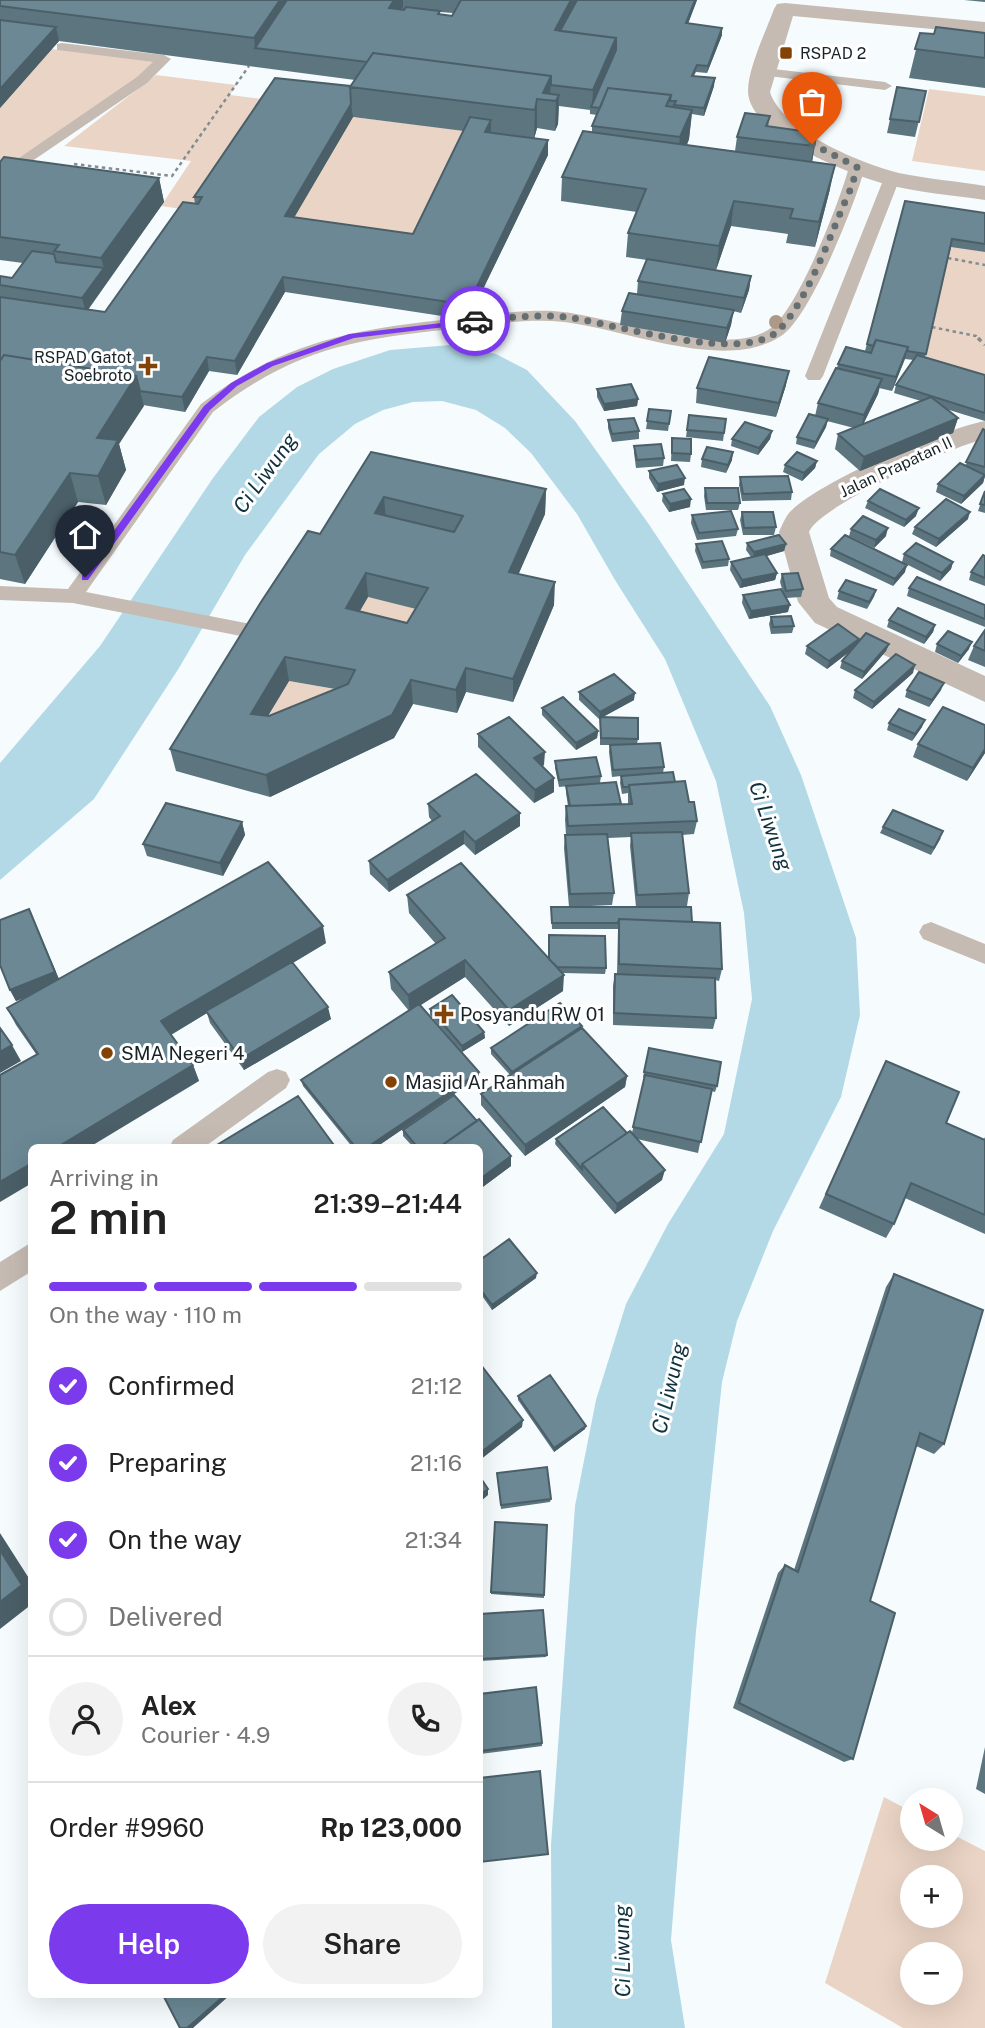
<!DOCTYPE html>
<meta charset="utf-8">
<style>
body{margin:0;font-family:"Public Sans",sans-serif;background:#f2f2f2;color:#222;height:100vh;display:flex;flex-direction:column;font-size:26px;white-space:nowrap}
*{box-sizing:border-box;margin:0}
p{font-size:23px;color:#767676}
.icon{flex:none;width:38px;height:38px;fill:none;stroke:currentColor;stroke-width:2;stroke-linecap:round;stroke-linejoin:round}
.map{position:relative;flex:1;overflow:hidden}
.panel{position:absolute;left:28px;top:1144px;width:455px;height:854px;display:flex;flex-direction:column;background:#fff;border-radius:10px;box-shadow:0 7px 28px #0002}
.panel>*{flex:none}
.needle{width:46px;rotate:323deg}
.fabs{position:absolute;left:900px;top:1788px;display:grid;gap:14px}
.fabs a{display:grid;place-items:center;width:63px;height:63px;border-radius:50%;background:#fff;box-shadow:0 7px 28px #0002;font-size:35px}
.pin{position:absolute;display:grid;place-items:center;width:60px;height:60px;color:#fff;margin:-72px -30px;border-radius:50% 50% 50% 0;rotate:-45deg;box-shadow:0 0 7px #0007}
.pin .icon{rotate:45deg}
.courier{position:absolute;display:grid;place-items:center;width:70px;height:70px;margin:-35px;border:5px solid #7c3aed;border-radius:50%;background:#fff;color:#222;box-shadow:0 2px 9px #0007}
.overview em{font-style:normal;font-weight:600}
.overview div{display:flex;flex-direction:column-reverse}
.overview{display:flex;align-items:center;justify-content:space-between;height:119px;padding:0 21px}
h1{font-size:46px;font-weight:600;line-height:52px}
.bar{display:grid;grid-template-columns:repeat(4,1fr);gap:10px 7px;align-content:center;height:84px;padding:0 21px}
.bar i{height:9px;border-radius:5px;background:#e0e0e0}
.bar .on{background:#7c3aed}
.bar p{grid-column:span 4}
.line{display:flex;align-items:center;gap:18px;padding:0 21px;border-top:2px solid #e0e0e0}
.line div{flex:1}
.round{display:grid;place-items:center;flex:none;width:74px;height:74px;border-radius:37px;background:#f2f2f2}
ol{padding:0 21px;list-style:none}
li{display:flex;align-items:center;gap:21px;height:77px}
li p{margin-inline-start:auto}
li .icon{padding:7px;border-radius:50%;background:#7c3aed;color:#fff;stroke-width:4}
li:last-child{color:#767676}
li i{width:38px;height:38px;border:4px solid #e0e0e0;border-radius:50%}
.primary-button{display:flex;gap:14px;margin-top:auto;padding:14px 21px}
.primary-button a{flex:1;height:80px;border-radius:42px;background:#7c3aed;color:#fff;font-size:28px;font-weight:600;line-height:80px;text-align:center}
.primary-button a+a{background:#f2f2f2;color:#222}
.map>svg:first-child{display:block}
</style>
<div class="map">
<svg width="985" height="2028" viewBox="0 0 985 2028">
<rect width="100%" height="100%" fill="#f6fcfe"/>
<path fill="#ead4c5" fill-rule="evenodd" d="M52,49L155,62L135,82L0,171V108Z
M156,75L236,85L230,95L271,100L196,211L161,206L191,161L64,146Z
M929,89L985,96V171L912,161Z
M352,117L471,131L413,248L287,230Z
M950,246L985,252V384L923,365Z
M368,597L429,612L409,647L348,631Z
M289,681L357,693L255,737Z
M884,1797L912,1812V1839H950V1833L985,1851V2028H903L825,1983ZM912,1878H950V1916H912ZM912,1955H950V1993H912Z"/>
<path fill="#b3d9e7" d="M450,345L496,354L527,370L575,421L648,523L770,706L801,775L856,938L860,1015L841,1097L773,1231L737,1321L722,1382L696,1631L671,1940L685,2028H552L551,1845L575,1506L596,1400L626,1304L668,1224L724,1134L752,999L744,913L716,781L665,659L615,580L577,514L531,453L505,428L476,410L442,401L413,402L383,410L355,424L319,454L245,555L179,668L94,799L0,880V763L100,646L213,478L259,417L297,387L333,369L390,350Z"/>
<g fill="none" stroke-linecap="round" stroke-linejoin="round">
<path stroke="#838c8f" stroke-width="2.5" stroke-dasharray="3.5 3.5" stroke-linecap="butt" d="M74,164L172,176L249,66
M948,258L985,265
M932,327L976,336L980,340"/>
<path stroke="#838c8f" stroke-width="3.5" stroke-dasharray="4.5 4.5" stroke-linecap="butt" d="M978,338L985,345"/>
<path fill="#c6bbb3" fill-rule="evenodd" d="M62,43L164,55L171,59L147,83L0,183V171L137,77L153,62L57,50V44Z
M765,68L885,82L892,86L885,90L760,75L758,72Z
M857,162L865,167C856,202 810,318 781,336C725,373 626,329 564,322C529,318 493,324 459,328C357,339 297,347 213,412L86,592L256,625L263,627L266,632L263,637L256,639L73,603L0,600V586L68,589L201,404C282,342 353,329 452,319C486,315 519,310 553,311C607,314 727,361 771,328C798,309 840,201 849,167Z
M892,173L900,178L823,376L820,380H808L805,376L884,178Z
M931,922L985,944V964L923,939L919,932L923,925Z
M277,1069L286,1072L290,1080L286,1088L203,1148H169L173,1140L268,1072Z
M32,1242V1271L0,1291V1262Z"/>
<path fill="#c6bbb3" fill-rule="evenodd" d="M785,3L985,22V34L793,16L770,92C782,131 862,164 899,173C927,179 957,181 985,186V200C953,195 921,193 889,185C853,176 748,135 748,91C748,68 766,31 774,9L777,4Z
M985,421V439C955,445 819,506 809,532L829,598L837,607L985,676V702L815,623L798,602L779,532C782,525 785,518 789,513C817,482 943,429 985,421Z"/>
</g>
<circle fill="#ae9988" cx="776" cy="322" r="7"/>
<path fill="#5c757f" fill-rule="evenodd" d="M0,0H697L688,24L722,35L707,73L696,72L694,76L714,86L704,116L692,114L689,139L687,145L735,151L737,137L770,116L768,127L817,133L812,162L830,189L815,247L786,243L788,234L731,226L716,270L751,276L749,290L741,313L733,311L731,325L725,343L620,325L622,311L637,294L638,281L647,260L626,257L628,233L637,212L561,201L562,177L592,132V126L597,115L590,114V110L559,106L558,124L555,131L537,128L534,139L548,140V155L468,320L285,292L237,375L209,371L185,412L143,405L119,444L126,470L106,505L78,502L25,584L0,579V276L12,278L23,263L0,260V162L159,178L164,202L88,310L105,312L195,204L194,197L350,86L355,80L59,41L0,108ZM440,12L453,13L452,16L440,14ZM353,117L464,131L413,234L294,217Z
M964,0H985V2Z
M920,33L934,34L985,33V88L909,78Z
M897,87L926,91L915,137L887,133Z
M905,201L985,213V252L951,247L925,357L985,375V421L946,409L958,418L953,433L860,471L835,449L838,434L854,428L827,421L826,427L814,449L796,444L797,437L815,416L818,403L837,368L838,364L865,351ZM905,359L914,360L896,385L894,393L921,401L863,424L878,394L879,388L892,391Z
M786,385L776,417L696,403L697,388Z
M597,389L638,399L637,406L604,411L597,397Z
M649,409L671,411L668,431L646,429Z
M689,415L726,419L723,441L686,437Z
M608,420L639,431V439L612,442L608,428Z
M985,430V476L983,483L961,504L936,492L938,484L965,466Z
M772,431L770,439L758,455L731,446L732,439Z
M672,438L691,454L690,462L671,461Z
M634,446L664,458L663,466L636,468L634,453Z
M371,452L546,489L545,514L518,574L554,605L513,702L466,692L457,713L413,704L394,738L270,797L176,771L170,749L320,534ZM368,597L416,609L407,623L360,611ZM289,681L335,689L268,716Z
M702,459L732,460L726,473L701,467Z
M817,461L815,468L802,481L783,472L785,465Z
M649,471L684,485L657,492L649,478Z
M740,477L792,492L791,500L742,501L739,485Z
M705,488L740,503L738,510H706L704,496Z
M985,491V513L978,511Z
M663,494L690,507L669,512L662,501Z
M868,501L916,516L904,527L865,508Z
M742,512L776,527L774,535H743L740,520Z
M692,515L738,529L736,536L697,540L691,523Z
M968,519L936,547L912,534L915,527Z
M851,529L886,536L874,548L849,536Z
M747,543L786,544L784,551L766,556L777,573L775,580L740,588L730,570L731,562L751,557L746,550Z
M696,544L729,559L728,566L702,569L695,551Z
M831,549L905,572L893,586L830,556Z
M904,554L953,562L951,569L940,581L902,562Z
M985,556V586L969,580L971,572Z
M782,574L803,589L801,597L786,598L788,612L749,619L742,603L743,595L783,592L780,582Z
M909,588L985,605V627L907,596Z
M876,590L874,597L867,609L837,599L839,591Z
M771,617L794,626L792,633L771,634L769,624Z
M889,620L935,625L933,632L924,644L887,627Z
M985,630V667L968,660L974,646Z
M889,644L886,651L862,679L840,668L842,661L850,651L827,669L805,654L807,646Z
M937,644L969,649L958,663L935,652Z
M913,673L872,709L853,698L855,690Z
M907,690H941L929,707L905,697Z
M579,692L634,700L603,717L638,739L637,744L664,767L663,773L675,782L689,802L697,821L694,834L682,835L689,893L687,906L636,907L630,846L631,837L608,838L614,893L612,905L569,907L564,848L565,835H566L565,819L566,806H568L566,793V786L621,804H628V793L622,794L620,783L621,776L612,777L609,752L610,745H613H600V719H599L579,700Z
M542,708L598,731L597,738L576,750L542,715Z
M889,723L922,727L912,741L887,730Z
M985,725V753L967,781L913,757L918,744Z
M478,734L544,765L542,766L554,778V792L534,803L478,747Z
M555,761L601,776L600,783L559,787L555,768Z
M428,804L520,826L475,855L464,844L389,892L370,874L369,861L432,821L429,817Z
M242,822L245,835L223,876L147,856L143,844Z
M883,827L941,838L931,855L880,833Z
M407,895L549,958L606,968L605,974L563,973V991L509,1026L465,977L420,1005L479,1077L375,1148H353L303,1086L301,1080L409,1011L391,989L389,972L436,944L409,913Z
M551,907L692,922L722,969L719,981L715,980L716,1018L713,1029L613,1025V986L615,974H617L618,929H552Z
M29,909L59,979L326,943L293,963L331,1019L244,1070L210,1023L207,1013L171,1035L193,1065L199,1081L36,1054L16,1025L7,1008L29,996L16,1001L10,990Z
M430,1009L484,1032L485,1038L462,1052L430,1015Z
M581,1028L627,1076L625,1087L525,1156L481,1105V1094L510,1075L491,1054V1048Z
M649,1048L717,1086L715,1092L711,1091L698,1153L637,1139L662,1180L615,1214L555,1144L556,1139L632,1133L644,1078L643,1077Z
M886,1061L946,1123L984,1139L985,1137V1234L905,1198L894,1224L886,1238L819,1208Z
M454,1095L477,1121L479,1119L511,1156V1166L480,1189V1148H414L403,1136V1130Z
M480,1260L536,1278L492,1310L480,1293Z
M894,1274L944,1444L934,1454L916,1446L870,1601L853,1759L844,1762L733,1708L778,1573L785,1565L794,1570L886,1287Z
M518,1396L585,1429L554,1452L518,1400Z
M497,1476L551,1499L550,1502L501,1509Z
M495,1522L544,1595V1598L491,1594Z
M480,1614L547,1655L546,1657L480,1661Z
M480,1694L542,1743V1746L480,1754Z
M985,1747V1794L976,1789Z"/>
<path fill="#4b5f68" d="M280,0H302L255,48L257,67L254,38Z
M394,0H403V7L390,28L389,8Z
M571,0H580L558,43L555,30Z
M695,0H697L685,31L686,23Z
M56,27L59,41L0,108V89Z
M722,28V35L707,73L708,66Z
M616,38L615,57L592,107L593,90Z
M551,76L550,101L543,93Z
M715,78L714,86L704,116V108Z
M559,95L558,124L555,131L556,101Z
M537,99V128L534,139L535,110Z
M351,104L353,117L287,230L285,216Z
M692,110L689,139L677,167L680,137Z
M491,120V134L485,132Z
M817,133L812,162L808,176L814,146Z
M548,140V155L468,320V305Z
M835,165L830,189L815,247L819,222Z
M159,178L164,202L86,312L82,298L104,268L101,258Z
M734,201L731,226L716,270L719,246Z
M751,276L749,290L741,313L744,298Z
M283,277L285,292L237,375L235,361Z
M734,310L731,325L725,343L727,328Z
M908,347L904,361L892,391L896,377Z
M207,357L209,371L185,412L182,397Z
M789,371L786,385L776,417L779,403Z
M136,376L144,406L119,444L126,470L106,505L98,476L97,438Z
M882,379L878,394L861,429L864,415Z
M638,399L637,406L604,411V404Z
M958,418L953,433L860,471L864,457Z
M828,419L826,427L814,449L816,442Z
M772,431L770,439L758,455L759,448Z
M733,452L732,460L726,473L728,465Z
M817,461L815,468L802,481L804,473Z
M70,473L78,502L25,584L15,555Z
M985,476L983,483L961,504L964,496Z
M685,478L684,485L657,492L658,484Z
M546,489L545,514L509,596V572Z
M384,497L386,521L375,513Z
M691,499L690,507L669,512L670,504Z
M919,508L916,516L904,527L906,520Z
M970,512L968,519L936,547L939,539Z
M888,528L886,536L874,548L876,540Z
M786,544L784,551L753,560L754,552Z
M953,562L951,569L940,581L942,573Z
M907,565L905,572L893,586L895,579Z
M366,573L368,597L348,631L346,608Z
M777,573L775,580L740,588L742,580Z
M555,582L554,605L513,702V679Z
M790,605L788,612L749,619L751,611Z
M935,625L933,632L924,644L926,637Z
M859,639L857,646L827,669L829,661Z
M972,642L969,649L958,663L961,656Z
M889,644L886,651L862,679L864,672Z
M285,657L289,681L255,737L251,714Z
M915,665L913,673L872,709L874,702Z
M466,668V692L457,713L456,690Z
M411,680L413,704L394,738L270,797L266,775Z
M944,683L941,690L929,707L932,700Z
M635,693L634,700L599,719L600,712Z
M925,720L922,727L912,741L915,734Z
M598,731L597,738L576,750V743Z
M985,749V753L967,781L973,768Z
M545,752L544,765L533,772L534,758Z
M554,778V792L534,803L535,790Z
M520,813V826L475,855V842Z
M242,822L245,835L223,876L220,863Z
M464,831V844L389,892L387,880Z
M29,909L61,984L16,1001L10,990Z
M323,926L326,943L208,1013L206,1011L207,1013L167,1037L161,1021Z
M465,960V977L410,1012L408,995Z
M564,975L563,991L509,1026V1010Z
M328,1007L331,1019L244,1070L241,1059Z
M582,1026L581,1032L512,1077V1072Z
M484,1032L485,1038L462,1052V1046Z
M12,1045L21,1061L0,1073V1052Z
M193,1065L199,1081L88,1148H56Z
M479,1072V1077L375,1148H366Z
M627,1076L625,1087L525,1156V1145Z
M511,1156V1166L480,1189V1179Z
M32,1163V1183L0,1202V1182Z
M665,1170L662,1180L615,1214L617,1204Z
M537,1273L536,1278L492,1310V1305Z
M523,1420L522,1427L480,1460V1453Z
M586,1426L585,1429L554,1452V1448Z
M488,1489V1495L480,1502V1495Z
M0,1533L32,1583V1604L0,1629Z
M225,1995H230L193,2028H187Z"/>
<path fill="#6b8894" stroke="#4b5f68" stroke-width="2" fill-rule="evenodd" d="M0,0H280L254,38L0,6Z
M287,0H394L389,8L404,10L406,7L440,11L438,14L452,16L461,0H571L555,30L616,38L593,90L551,85V76L373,53L367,62L255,48Z
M577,0H695L686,23L722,28L708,66L697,65L692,76L715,78L704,108L674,105L676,101H670L671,95L608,88L600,108L591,107L616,50V38L560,31Z
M0,20L56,27L0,89Z
M936,27L985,33V58L915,49L920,33L934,34Z
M373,53L551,76L543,93L559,95L556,101L537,99L535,110L350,87Z
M275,78L350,86L351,104L285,216L413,234L470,117L491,120L485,132L548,140L468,305L283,277L235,361L207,357L182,397L140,391L136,376L4,355L0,361V297L105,312L183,202L198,204L202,197H194Z
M897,87L926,91L919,122L890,119Z
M608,88L671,95L666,106L692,110L680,137L592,126Z
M745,113L770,116L766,126L817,133L814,146L737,137Z
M583,131L835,165L819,222L790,218L793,209L734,201L719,246L628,233L646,189L562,177Z
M4,157L159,178L101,258L54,251L59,245L0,237V162Z
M905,201L985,213V244L952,239L926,354L907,351L908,347L876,340L873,346L867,344Z
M32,251L54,254L56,262L104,268L82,298L0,285V276L12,278Z
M647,259L751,276L744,298L638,281Z
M629,293L734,310L727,328L622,311Z
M876,340L908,347L896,377L838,364L846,347L871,353Z
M4,355L136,376L97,438L118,440L98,476L70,473L15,555L0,552V361Z
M917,355L985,375V413L896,385Z
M709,357L789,371L779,403L697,388Z
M836,368L882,379L864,415L818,403Z
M631,384L638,399L604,404L597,389Z
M931,397L958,418L864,457L838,434Z
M649,409L671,411L669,424L647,421Z
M809,414L828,419L816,442L797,437Z
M689,415L726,419L724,433L687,430Z
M634,418L639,431L612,434L608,420Z
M745,422L772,431L759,448L732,439Z
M983,429L985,430V467L966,462Z
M672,438L691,439V454L672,453Z
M661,444L664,458L637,460L634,446Z
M707,447L733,452L728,465L702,459Z
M371,452L546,489L509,572L555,582L513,679L466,668L456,690L411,680L392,715L266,775L170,749L261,602L308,531L320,534ZM384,497L463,516L454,532L375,513ZM366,573L428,588L407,623L346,608ZM285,657L355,670L348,684L269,716L251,714Z
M797,452L817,461L804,473L785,465Z
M960,463L985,475L964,496L938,484Z
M677,465L685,478L658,484L649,471Z
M788,476L792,492L743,494L740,477Z
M705,488H738L740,503H707Z
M684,489L691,499L670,504L663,494Z
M880,489L919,508L906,520L868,501Z
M985,491V505L980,504Z
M946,499L970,512L939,539L915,527Z
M731,511L738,529L699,533L692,515Z
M742,512H773L776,527L744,528Z
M863,516L888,528L876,540L851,529Z
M779,535L786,544L754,552L747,543Z
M845,535L907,565L895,579L831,549Z
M722,541L729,559L703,562L696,544Z
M916,543L953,562L942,573L904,554Z
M765,554L777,573L742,580L731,562Z
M983,555L985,556V578L971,572Z
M798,573L803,589L786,591L782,574Z
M917,577L985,605V619L909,588Z
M846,580L876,590L869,602L839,591Z
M781,589L790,605L751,611L743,595Z
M898,608L935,625L926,637L889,620Z
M791,616L794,626L773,627L771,617Z
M838,624L859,639L829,661L807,646Z
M985,630V651L974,646Z
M948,631L972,642L961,656L937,644Z
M866,633L889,644L864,672L842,661Z
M896,654L915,665L874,702L855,690Z
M919,672L944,683L932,700L907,690Z
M614,674L635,693L600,712L579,692Z
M563,697L598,731L576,743L542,708Z
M943,707L985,725V749L973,768L918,744Z
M899,709L925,720L915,734L889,723Z
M509,717L545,752L534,758L554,778L535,790L478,734Z
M600,717L638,718V739L601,738Z
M660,743L664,767L613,770L610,745Z
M596,757L601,776L559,780L555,761Z
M673,772L675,782L629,785V787H623L621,776Z
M476,774L520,813L475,842L464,831L387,880L369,861L440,816L428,804Z
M685,781L689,802H694L697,821L568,826L566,806L632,804L629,785Z
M616,782L621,804L570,806L566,786Z
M166,803L242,822L220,863L143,844Z
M893,810L943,831L934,848L883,827Z
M682,832L689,893L637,895L631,833Z
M607,834L614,893L570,894L565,835Z
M268,862L323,926L161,1021L193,1065L56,1148H32V1163L0,1182V1075L38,1054L7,1008Z
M461,863L564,975L509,1010L465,960L408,995L389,972L445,938L407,895Z
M551,907H691L692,922L619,919L618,923H552Z
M29,909L55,972L10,990L0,965V920Z
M619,919L720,923L722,969L619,964Z
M549,935L605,936L606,968L557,967L549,959Z
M292,962L328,1007L241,1059L206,1011Z
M615,974L715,978L716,1018L614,1013Z
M452,995L484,1032L462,1046L430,1009Z
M560,1003L582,1026L512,1072L491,1048Z
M419,1004L479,1072L366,1148H356L301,1080Z
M0,1028L12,1045L0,1052Z
M582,1028L627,1076L525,1145L481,1094Z
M649,1048L721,1062L717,1086L644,1072Z
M886,1061L959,1092L946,1123L985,1140V1215L911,1183L894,1224L826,1194Z
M645,1075L712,1089L701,1142L633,1127Z
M454,1095L477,1121L438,1148H418L403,1130Z
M298,1096L336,1148H212Z
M603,1107L627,1133L582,1164V1169L556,1139Z
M479,1119L511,1156L480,1179V1148H438Z
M630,1131L665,1170L617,1204L582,1164Z
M509,1239L537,1273L492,1305L480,1289V1260Z
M894,1274L983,1310L944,1444L920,1433L870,1601L895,1613L853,1759L739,1703L785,1565L798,1572Z
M481,1365L523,1420L480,1453V1367Z
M550,1375L586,1426L554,1448L518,1396Z
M547,1467L551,1499L501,1505L497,1473Z
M480,1477L488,1489L480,1495Z
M495,1522L547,1525L544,1595L491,1592Z
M0,1550L22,1585L0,1602Z
M543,1610L547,1655L480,1659V1614Z
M536,1687L542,1743L480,1751V1694Z
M540,1771L548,1854L480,1862V1778Z
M163,1995H225L187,2028H180Z"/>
<path fill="#7c3aed" d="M475,319L478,323L354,338L273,366L237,386L210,410L88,580H82V575L204,406L231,383L267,363L349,334Z"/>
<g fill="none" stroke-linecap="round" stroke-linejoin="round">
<path stroke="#656f72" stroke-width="7" stroke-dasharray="0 12.6" d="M475,321C504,318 537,314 566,317C613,323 746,366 780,329C811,295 832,229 852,186L857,167L812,144"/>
</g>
<g fill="#834307" stroke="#fff" stroke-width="2.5">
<rect x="779" y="46" width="14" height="14" rx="3.5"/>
<path d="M144.5 355.5h7v7h7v7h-7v7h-7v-7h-7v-7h7z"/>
<path d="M440.5 1003.5h7v7h7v7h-7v7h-7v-7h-7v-7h7z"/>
<circle cx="107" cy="1053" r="7"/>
<circle cx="391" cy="1082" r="7"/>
</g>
<g text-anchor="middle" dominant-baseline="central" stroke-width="6" stroke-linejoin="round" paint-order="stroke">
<g font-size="16" fill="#172327" stroke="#fff" text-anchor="start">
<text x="800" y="53">RSPAD 2</text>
<text x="132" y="357" text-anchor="end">RSPAD Gatot<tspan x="132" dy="18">Soebroto</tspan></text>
</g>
<g font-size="16" fill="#172327" stroke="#fff">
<text transform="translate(896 467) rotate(-25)">Jalan Prapatan II</text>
</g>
<g font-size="19" fill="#172327" stroke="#fff" text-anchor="start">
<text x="460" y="1014">Posyandu RW 01</text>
<text x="121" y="1053">SMA Negeri 4</text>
<text x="405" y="1082">Masjid Ar Rahmah</text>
</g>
<g font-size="21" font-style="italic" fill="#0f323e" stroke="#fff">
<text transform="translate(265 473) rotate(-54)">Ci Liwung</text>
<text transform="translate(771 826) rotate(71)">Ci Liwung</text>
<text transform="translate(669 1388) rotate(-77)">Ci Liwung</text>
<text transform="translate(622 1951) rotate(-91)">Ci Liwung</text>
</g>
</g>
</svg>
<div class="fabs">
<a><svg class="needle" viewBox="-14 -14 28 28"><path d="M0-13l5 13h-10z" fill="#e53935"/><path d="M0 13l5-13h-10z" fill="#767676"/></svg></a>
<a>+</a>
<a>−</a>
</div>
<div class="pin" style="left:812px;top:144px;background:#ea580c"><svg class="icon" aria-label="bag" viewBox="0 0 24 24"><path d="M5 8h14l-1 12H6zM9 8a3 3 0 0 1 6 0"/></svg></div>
<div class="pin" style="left:85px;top:577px;background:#1f2937"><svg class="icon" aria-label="home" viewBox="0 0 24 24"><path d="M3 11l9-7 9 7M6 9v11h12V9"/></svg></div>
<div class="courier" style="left:475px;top:321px"><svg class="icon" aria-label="car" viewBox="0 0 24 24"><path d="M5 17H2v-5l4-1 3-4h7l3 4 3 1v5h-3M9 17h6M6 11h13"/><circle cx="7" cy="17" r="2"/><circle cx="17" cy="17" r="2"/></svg></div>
<section class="panel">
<div class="overview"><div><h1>2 min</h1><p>Arriving in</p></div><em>21:39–21:44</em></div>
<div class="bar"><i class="on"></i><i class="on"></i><i class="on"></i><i></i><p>On the way · 110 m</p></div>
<ol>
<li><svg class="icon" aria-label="check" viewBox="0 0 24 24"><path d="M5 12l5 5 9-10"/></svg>Confirmed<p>21:12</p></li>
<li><svg class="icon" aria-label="check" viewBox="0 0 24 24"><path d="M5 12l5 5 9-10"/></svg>Preparing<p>21:16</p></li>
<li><svg class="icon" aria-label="check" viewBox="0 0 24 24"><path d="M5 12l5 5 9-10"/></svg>On the way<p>21:34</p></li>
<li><i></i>Delivered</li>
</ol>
<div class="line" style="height:126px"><a class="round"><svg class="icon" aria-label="person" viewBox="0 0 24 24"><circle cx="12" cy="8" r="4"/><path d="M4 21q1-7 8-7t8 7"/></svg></a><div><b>Alex</b><p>Courier · 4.9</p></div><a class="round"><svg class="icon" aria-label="phone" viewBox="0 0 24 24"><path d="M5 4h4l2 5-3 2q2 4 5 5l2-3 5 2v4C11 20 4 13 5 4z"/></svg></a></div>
<div class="line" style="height:91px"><div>Order #9960</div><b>Rp 123,000</b></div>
<div class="primary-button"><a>Help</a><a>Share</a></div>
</section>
</div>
